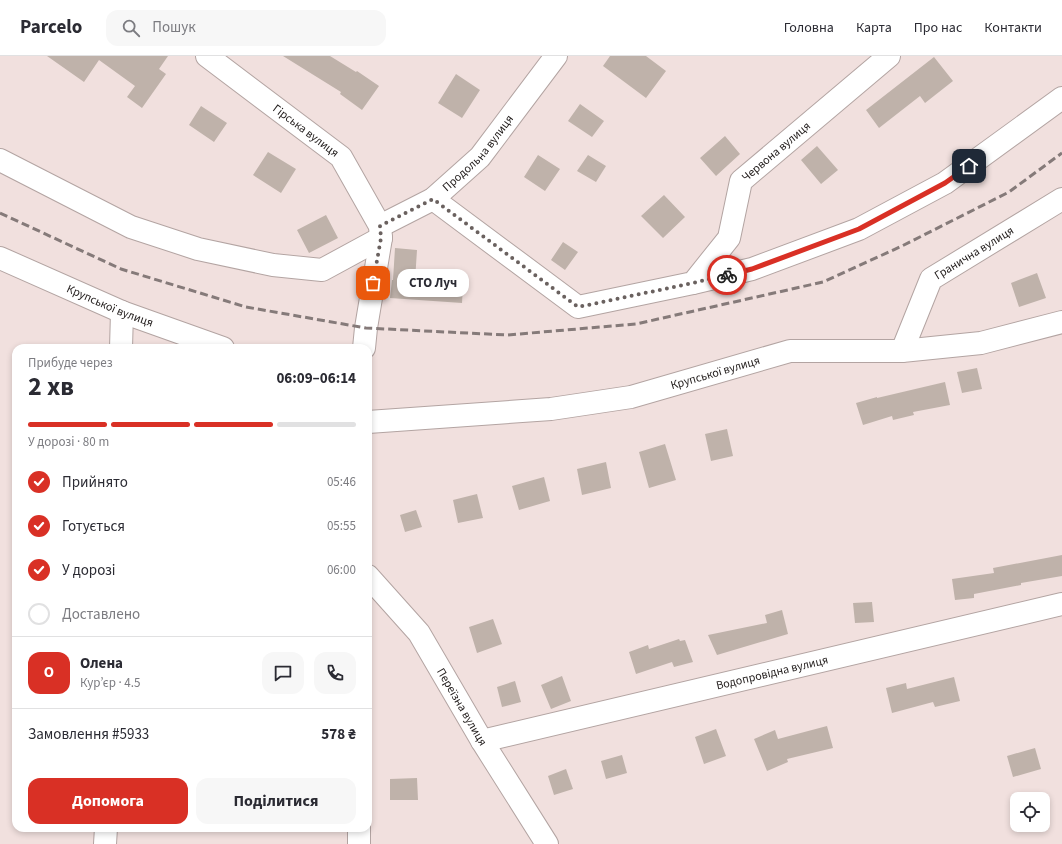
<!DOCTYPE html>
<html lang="uk">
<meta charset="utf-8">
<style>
body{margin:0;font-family:"Source Sans 3",sans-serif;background:#f7f7f7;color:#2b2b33;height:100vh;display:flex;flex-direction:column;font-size:15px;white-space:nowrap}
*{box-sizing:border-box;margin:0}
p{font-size:13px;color:#7c7c81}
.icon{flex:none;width:22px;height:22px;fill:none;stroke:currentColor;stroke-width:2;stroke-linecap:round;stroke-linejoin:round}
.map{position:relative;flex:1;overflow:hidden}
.sheet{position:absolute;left:12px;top:288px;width:360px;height:488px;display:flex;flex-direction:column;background:#fff;border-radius:12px;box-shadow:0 2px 6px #0003}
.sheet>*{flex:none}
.tools{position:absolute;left:1010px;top:736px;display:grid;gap:8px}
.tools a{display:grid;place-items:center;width:40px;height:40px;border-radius:8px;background:#fff;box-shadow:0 2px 6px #0003;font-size:20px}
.pin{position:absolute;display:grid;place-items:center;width:34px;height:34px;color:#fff;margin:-17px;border-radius:8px;box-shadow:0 2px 6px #0006}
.courier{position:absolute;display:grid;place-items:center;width:40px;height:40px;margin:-20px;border:3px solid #d93025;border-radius:50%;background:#fff;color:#222;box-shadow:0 1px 5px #0007}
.bubble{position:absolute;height:28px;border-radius:12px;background:#fff;box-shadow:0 2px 6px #0003;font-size:13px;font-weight:700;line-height:28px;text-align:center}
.headline em{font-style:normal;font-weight:700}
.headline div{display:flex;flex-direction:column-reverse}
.headline{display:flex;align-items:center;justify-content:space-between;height:68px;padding:0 16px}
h1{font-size:26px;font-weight:700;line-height:30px}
.bar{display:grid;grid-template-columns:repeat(4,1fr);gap:6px 4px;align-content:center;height:48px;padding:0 16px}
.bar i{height:5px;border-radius:3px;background:#e1e1e2}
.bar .active{background:#d93025}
.bar p{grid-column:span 4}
.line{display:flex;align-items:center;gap:10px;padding:0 16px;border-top:1px solid #e1e1e2}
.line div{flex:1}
.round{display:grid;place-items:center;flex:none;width:42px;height:42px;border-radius:12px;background:#f7f7f7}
ol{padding:0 16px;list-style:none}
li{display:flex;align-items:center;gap:12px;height:44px}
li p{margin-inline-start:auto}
li .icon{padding:4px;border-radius:50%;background:#d93025;color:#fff;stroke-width:4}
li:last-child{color:#7c7c81}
li i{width:22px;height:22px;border:2px solid #e1e1e2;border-radius:50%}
.cta{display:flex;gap:8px;margin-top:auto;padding:8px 16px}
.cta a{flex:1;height:46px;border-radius:12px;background:#d93025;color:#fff;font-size:16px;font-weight:700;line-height:46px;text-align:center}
.cta a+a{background:#f7f7f7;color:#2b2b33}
header{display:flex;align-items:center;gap:24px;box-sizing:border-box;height:56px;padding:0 20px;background:#fff;border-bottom:1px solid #e1e1e2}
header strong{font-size:19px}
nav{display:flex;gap:22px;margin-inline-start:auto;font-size:14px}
.search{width:280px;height:36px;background:#f7f7f7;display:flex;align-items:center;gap:10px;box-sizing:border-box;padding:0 14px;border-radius:12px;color:#7c7c81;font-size:15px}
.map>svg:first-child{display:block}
</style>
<header>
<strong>Parcelo</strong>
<div class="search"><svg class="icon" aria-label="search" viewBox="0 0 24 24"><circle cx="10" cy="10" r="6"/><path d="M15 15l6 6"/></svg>Пошук</div>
<nav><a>Головна</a><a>Карта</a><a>Про нас</a><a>Контакти</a></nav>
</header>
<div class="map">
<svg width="1062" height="788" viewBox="0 0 1062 788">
<rect width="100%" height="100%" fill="#f1e0de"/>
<path fill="#bfb2aa" d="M47,0H168L159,13L166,18L142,52L127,41L135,30L99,4L84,26Z
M283,0H330L356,16L357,15L379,30L362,54L340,38L341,36Z
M610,0H646L666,15L646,42L603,10Z
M934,1L953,25L925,47L920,40L879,72L866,54Z
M456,18L480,34L462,62L438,47Z
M580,48L604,65L592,81L568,65Z
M201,50L227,67L214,86L189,69Z
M725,80L740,98L716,120L700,102Z
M817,90L838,114L821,128L801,104Z
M268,96L296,113L281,137L253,119Z
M538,99L560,113L545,135L524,121Z
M588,99L606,110L596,126L577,115Z
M664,139L685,161L663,182L641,160Z
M326,159L338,182L309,197L297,174Z
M563,186L578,196L565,214L551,204Z
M395,192L417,194L415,225L463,229L462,247L390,242L392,224H393Z
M1037,217L1046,242L1019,251L1011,227Z
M977,312L982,333L962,337L957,316Z
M945,326L950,349L913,356L914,359L893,364L892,360L863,369L856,347L877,341V342Z
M727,373L733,400L711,405L705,378Z
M665,388L676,424L649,432L639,396Z
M606,406L611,432L582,439L577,413Z
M544,421L550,445L519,454L512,430Z
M477,438L483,462L458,467L453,444Z
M416,454L422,471L405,476L400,459Z
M1062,499V520L1021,527V529L974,538V542L955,544L952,523L994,517L993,512Z
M872,546L874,566L855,567L853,547Z
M782,554L788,578L717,599L708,579L767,567L765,559Z
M493,563L502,588L477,597L469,571Z
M679,583L680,585L685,584L693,606L674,611L672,606L636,618L629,596L648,589L649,593Z
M562,620L571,645L551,653L541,629Z
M954,621L960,645L935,651L933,646L892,657L886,632L906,627L907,633Z
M515,625L521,646L502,651L497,631Z
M827,670L833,692L787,703L788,706L767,715L754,683L775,674L778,683Z
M716,673L726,700L704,708L695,681Z
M1035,692L1041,713L1013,721L1007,700Z
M622,699L627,717L606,723L601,705Z
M566,713L573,733L554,739L548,720Z
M417,722L418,744H390V723Z"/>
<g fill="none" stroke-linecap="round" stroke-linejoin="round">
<g stroke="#b3a4a2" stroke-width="24">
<g id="minor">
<path id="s1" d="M207,0L341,101L380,170L381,182L366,272L364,292"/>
<path d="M0,104L131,171L198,193L273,209L322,214L381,182"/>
<path id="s2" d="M433,143L578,251L693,227L729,182L741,125L889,0"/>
<path id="s3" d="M380,170L433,143L480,101L556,0"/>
<path id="s4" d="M0,202L122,256L223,292"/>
<path d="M693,227L752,213L859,173L945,127L1062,42"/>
<path d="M121,292L122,256"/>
<path id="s5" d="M902,295L931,223L1062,143"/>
<path id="s6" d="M368,366L551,353L631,341L790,295H902L981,287L1062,266"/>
<path id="s7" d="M368,520L419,577L482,685L547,788"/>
<path id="s8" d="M482,685L1062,548"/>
<path d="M105,788L106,772"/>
<path d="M359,788V772"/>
</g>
</g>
<use href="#minor" stroke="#fff" stroke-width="22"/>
<path stroke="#857a79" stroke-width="3" stroke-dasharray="8 4" stroke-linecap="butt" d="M0,157L121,213L246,251L366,272L507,279L636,268L823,226L902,190L1009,136L1062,97"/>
</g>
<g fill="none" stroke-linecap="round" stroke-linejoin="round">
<path stroke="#6a615f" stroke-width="4" stroke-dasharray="0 7.2" d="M373,227L381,182L380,170L433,143L578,251L693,227L727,219"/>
<path stroke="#d93025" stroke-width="5" d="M727,219L752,213L859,173L945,127L969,110"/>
</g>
<g text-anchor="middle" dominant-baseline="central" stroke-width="3" stroke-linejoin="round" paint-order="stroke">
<g font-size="12" fill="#211c1b" stroke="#f1e0de">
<text stroke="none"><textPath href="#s1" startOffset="124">Гірська вулиця</textPath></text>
<text stroke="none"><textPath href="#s3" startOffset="124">Продольна вулиця</textPath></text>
<text stroke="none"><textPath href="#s2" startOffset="460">Червона вулиця</textPath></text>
<text stroke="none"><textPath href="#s5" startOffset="128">Гранична вулиця</textPath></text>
<text stroke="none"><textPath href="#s4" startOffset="120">Крупської вулиця</textPath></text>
<text stroke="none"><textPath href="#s6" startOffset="352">Крупської вулиця</textPath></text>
<text stroke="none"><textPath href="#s8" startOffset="298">Водопровідна вулиця</textPath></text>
<text stroke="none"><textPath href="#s7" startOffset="162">Переїзна вулиця</textPath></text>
</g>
</g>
</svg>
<div class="tools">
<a><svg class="icon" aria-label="locate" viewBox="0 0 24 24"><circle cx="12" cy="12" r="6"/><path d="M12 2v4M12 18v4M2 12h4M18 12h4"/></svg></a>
</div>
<div class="pin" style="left:373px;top:227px;background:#ea580c"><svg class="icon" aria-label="bag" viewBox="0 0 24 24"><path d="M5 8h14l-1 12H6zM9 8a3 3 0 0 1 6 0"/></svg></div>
<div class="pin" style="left:969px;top:110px;background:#1f2937"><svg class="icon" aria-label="home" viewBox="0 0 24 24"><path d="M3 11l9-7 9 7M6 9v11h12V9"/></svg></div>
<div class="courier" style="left:727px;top:219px"><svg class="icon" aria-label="bike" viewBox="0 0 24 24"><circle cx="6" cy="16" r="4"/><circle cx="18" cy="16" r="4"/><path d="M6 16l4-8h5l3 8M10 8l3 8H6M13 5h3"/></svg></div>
<div class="bubble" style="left:397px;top:213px;width:72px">СТО Луч</div>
<section class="sheet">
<div class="headline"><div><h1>2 хв</h1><p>Прибуде через</p></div><em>06:09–06:14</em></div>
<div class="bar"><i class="active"></i><i class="active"></i><i class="active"></i><i></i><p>У дорозі · 80 m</p></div>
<ol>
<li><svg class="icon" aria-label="check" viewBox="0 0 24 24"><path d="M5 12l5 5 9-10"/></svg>Прийнято<p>05:46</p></li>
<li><svg class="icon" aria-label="check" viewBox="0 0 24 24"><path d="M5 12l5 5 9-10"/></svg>Готується<p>05:55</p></li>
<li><svg class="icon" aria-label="check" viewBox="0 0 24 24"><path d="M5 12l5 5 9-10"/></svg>У дорозі<p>06:00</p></li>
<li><i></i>Доставлено</li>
</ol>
<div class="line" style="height:72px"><b class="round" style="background:#d93025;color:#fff">О</b><div><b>Олена</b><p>Кур’єр · 4.5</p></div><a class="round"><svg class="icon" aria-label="chat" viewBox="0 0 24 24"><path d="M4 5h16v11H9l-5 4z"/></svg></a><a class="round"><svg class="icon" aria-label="phone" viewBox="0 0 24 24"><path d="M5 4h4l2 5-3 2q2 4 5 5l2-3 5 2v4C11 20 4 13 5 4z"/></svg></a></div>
<div class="line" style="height:52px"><div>Замовлення #5933</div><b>578 ₴</b></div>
<div class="cta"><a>Допомога</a><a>Поділитися</a></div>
</section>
</div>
